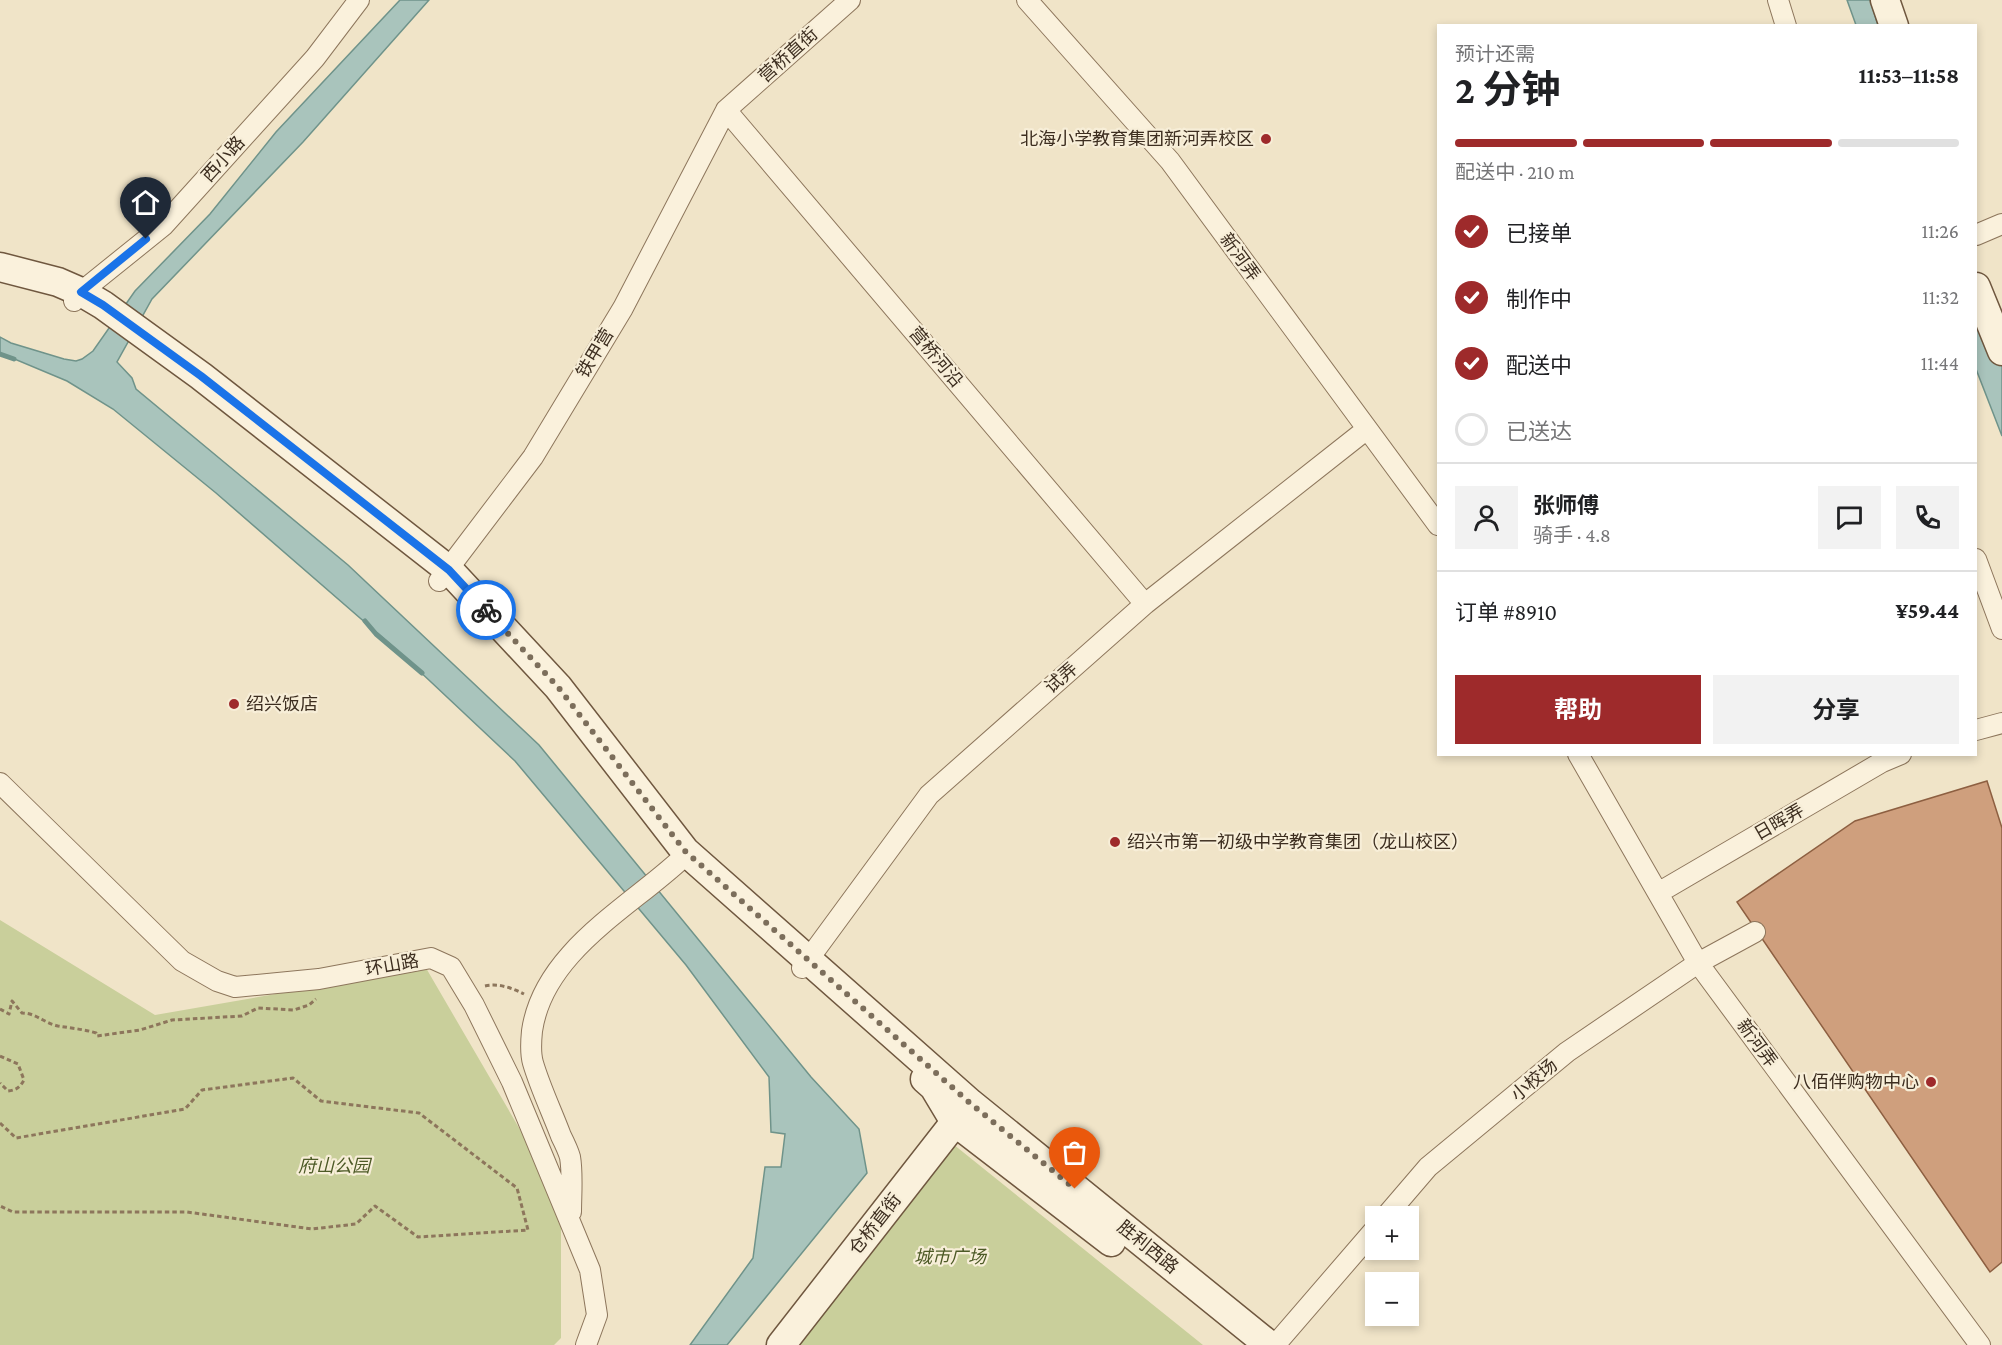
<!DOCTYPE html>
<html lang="zh">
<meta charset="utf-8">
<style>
body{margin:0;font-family:"Crimson Pro","Noto Sans SC",serif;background:#f2f2f2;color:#202124;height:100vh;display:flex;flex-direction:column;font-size:22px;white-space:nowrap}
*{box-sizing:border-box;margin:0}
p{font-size:20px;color:#757577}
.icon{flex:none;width:33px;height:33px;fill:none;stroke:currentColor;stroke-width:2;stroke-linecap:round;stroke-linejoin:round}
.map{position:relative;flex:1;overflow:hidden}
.panel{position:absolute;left:1437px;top:24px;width:540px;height:732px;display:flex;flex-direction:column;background:#fff;border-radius:0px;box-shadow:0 3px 9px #0003}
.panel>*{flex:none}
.buttons{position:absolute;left:1365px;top:1206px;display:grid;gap:12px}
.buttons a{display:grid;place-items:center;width:54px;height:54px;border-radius:0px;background:#fff;box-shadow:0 3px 9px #0003;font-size:30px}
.pin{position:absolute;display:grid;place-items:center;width:51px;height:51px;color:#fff;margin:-62px -26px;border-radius:50% 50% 50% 0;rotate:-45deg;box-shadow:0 0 6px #0007}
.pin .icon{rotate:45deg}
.courier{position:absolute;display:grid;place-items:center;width:60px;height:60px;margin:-30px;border:4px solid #1a73e8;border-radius:50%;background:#fff;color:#222;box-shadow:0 2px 8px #0007}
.summary em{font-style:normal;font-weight:700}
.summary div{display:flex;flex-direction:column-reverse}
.summary{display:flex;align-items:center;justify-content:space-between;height:102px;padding:0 18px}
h1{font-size:39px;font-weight:700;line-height:45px}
.bar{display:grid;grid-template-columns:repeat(4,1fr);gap:9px 6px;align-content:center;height:72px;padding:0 18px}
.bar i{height:8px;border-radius:4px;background:#e0e0e0}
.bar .selected{background:#9e2a2b}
.bar p{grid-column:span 4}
.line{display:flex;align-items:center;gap:15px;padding:0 18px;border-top:2px solid #e0e0e0}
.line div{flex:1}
.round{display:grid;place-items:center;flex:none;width:63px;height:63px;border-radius:0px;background:#f2f2f2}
ol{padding:0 18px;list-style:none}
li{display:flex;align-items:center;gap:18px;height:66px}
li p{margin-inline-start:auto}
li .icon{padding:6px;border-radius:50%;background:#9e2a2b;color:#fff;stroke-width:4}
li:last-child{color:#757577}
li i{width:33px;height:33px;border:3px solid #e0e0e0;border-radius:50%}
.primary-button{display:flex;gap:12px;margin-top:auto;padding:12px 18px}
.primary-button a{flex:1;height:69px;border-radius:0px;background:#9e2a2b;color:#fff;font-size:24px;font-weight:700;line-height:69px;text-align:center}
.primary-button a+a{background:#f2f2f2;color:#202124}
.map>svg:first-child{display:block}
</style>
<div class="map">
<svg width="2002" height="1345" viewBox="0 0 2002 1345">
<rect width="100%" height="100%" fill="#f0e4c8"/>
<path fill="#c9cf9b" d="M0,920L155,1015L426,968L561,1200V1338L554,1345H0Z
M938,1132L1203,1345H765Z"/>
<path fill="#a9c4bc" stroke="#6f938a" stroke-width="1.5" d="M400,0H429L303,142L152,299L117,362L132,378L136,389L348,565L539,745L811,1077L859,1129L867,1173L727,1345H690L753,1258L765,1167H781L785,1134L771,1132L769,1077L686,965L515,761L398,651L216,493L113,409L67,381L0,353V337L11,343L64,359L76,361L82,359L93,351L135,291L210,214L276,132Z
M1847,0H1870L1878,25H1856Z
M1976,302L2002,366V436L1976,369Z"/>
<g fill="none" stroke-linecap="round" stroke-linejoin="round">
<path stroke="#6f938a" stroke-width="5" d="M0,354L14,359
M365,621L376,634L422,673"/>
</g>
<path fill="#cf9f7d" stroke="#8d5f41" stroke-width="1.5" d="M1987,781L2002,828V1262L1990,1272L1737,902L1855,821Z"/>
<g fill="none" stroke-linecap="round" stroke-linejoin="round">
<g stroke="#8d765c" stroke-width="22">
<path id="street" d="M1027,0L1170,161L1438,525
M1778,0L1786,26
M726,110L1145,604
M1976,235L2002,224
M74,301L81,292L163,226L315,58L359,0
M1976,559L2002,629
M439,581L533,457L623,308L726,110L850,0
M1976,730L2002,723
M1578,754L1698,963L1980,1345
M0,783L182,961L217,981L235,987L319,979L431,958L451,967L474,1005L512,1082L590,1270L597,1315L586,1345
M1658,893L1882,762L1901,754
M802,968L929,795L1145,604L1367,429
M571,1212C571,1195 573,1174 570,1157C568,1150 564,1142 561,1136C552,1112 540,1087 533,1063C530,1053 531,1041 532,1031C543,954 625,910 678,862
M1386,1216L1428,1167L1567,1052L1698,963L1755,932
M1275,1345L1376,1228"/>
</g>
<g stroke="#6f573f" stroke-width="31">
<path id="secondary" d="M1885,0L1894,26
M0,267L58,282L81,292L103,305L201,376L449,570L558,687L685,851L970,1103L1269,1345
M1976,287L2002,351
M925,1079L934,1087L955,1122L1111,1242
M781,1345L966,1108"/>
</g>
<path stroke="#8d765c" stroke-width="3" stroke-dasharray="4.5 3" stroke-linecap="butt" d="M485,986C499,983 512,988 524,994
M0,1009L9,1014L12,1001L22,1013C36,1013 44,1023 58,1026C70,1028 83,1029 96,1033L97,1036L140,1030L172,1020L242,1016L258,1008L294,1010L309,1005L316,999
M0,1056L18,1064L24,1080C20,1087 17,1090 8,1091L0,1083
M0,1123L16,1138L185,1109L202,1090L293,1078L321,1101L419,1113L517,1188L528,1230L418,1237L375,1206L356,1224L312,1229L187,1212H13L0,1206"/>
<use href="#street" stroke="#faf1dc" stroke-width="20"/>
<use href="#secondary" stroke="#faf1dc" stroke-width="28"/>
</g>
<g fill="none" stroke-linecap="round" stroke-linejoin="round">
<path stroke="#7c6e5b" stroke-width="6" stroke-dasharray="0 10.8" d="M486,610L558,687L685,851L970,1103L1075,1189"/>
<path stroke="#1a73e8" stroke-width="8" d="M146,239L81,292L103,305L201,376L449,570L486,610"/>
</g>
<g fill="#9e2a2b" stroke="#f7eed8" stroke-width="2">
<circle cx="1266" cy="139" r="6"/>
<circle cx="234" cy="704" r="6"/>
<circle cx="1115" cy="842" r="6"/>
<circle cx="1931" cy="1082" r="6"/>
</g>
<g text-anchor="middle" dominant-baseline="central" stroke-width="4.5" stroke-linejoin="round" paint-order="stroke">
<g font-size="18" fill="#3d2e20" stroke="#f7eed8">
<text transform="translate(788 55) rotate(-42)">营桥直街</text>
<text transform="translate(223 159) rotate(-48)">西小路</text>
<text transform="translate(1240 257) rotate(54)">新河弄</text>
<text transform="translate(595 353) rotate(-59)">铁甲营</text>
<text transform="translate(936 357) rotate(50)">营桥河沿</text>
<text transform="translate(1061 678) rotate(-41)">试弄</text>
<text transform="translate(1779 822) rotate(-30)">日晖弄</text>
<text transform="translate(392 965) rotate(-10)">环山路</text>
<text transform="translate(1757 1043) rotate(54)">新河弄</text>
<text transform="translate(1534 1080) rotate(-40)">小校场</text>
<text transform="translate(875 1224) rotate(-52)">仓桥直街</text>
<text transform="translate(1148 1247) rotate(39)">胜利西路</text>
</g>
<g font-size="18" fill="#3d2e20" stroke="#f7eed8" text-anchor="end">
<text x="1254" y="139">北海小学教育集团新河弄校区</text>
<text x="246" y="704" text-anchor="start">绍兴饭店</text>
<text x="1127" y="842" text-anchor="start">绍兴市第一初级中学教育集团（龙山校区）</text>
<text x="1919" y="1082">八佰伴购物中心</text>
</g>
<g font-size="18" font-style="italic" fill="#4d5a26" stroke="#f7eed8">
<text x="334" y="1166">府山公园</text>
<text x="950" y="1257">城市广场</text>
</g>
</g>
</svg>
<div class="buttons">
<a>+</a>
<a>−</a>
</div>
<div class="pin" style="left:1075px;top:1189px;background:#ea580c"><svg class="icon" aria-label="bag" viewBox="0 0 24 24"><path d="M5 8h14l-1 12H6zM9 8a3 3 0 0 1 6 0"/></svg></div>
<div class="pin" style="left:146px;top:239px;background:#1f2937"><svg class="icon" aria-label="home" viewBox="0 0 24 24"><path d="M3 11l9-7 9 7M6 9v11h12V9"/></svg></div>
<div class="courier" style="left:486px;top:610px"><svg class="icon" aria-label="bike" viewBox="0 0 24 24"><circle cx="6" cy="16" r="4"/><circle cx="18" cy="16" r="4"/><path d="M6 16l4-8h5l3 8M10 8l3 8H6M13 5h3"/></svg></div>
<section class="panel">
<div class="summary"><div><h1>2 分钟</h1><p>预计还需</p></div><em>11:53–11:58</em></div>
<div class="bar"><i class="selected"></i><i class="selected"></i><i class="selected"></i><i></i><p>配送中 · 210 m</p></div>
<ol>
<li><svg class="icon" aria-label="check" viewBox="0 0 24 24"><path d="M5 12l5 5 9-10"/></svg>已接单<p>11:26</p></li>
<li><svg class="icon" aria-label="check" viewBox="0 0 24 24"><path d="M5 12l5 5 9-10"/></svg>制作中<p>11:32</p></li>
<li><svg class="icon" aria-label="check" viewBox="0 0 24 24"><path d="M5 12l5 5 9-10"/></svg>配送中<p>11:44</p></li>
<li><i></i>已送达</li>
</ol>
<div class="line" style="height:108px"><a class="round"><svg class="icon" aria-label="person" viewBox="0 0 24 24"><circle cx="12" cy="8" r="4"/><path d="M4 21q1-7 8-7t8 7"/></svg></a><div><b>张师傅</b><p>骑手 · 4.8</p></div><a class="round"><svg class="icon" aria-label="chat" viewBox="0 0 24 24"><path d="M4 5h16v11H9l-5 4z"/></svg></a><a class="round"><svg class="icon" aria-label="phone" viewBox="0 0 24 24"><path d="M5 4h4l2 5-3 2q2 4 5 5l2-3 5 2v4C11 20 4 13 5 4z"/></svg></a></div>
<div class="line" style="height:78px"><div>订单 #8910</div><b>¥59.44</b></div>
<div class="primary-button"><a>帮助</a><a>分享</a></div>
</section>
</div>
